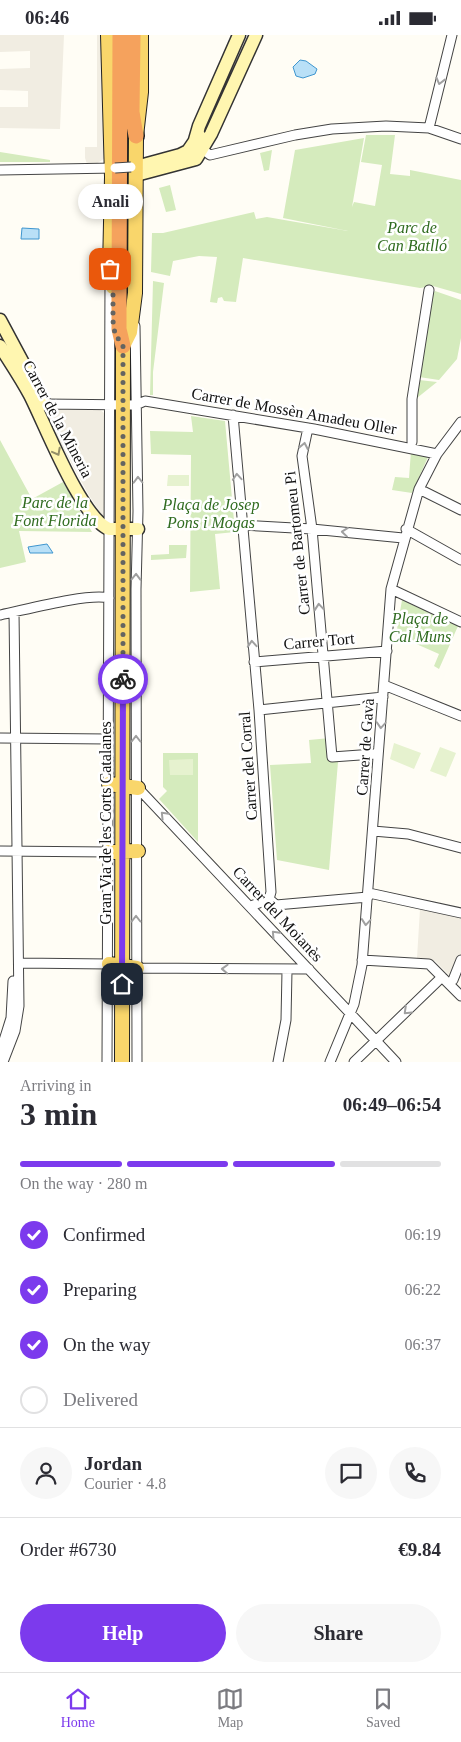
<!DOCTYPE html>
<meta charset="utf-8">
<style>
body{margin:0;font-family:"Times New Roman",serif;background:#f7f7f7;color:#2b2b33;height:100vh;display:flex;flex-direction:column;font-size:19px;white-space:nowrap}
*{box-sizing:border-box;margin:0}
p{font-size:16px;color:#7c7c81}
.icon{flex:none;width:28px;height:28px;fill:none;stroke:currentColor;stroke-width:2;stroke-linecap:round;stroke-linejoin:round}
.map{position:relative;height:1027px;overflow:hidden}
.details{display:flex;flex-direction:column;background:#fff;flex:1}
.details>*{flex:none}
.pin{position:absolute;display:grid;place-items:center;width:42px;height:42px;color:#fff;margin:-21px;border-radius:10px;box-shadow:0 2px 8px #0006}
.courier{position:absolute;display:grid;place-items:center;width:50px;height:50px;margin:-25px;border:4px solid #7c3aed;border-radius:50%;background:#fff;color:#222;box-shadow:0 1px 6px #0007}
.bubble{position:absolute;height:35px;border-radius:18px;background:#fff;box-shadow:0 2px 8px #0003;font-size:16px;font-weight:600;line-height:35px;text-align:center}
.overview em{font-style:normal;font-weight:600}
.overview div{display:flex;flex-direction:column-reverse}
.overview{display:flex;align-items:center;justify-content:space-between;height:85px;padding:0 20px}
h1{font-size:32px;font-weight:600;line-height:38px}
.bar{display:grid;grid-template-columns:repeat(4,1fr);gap:8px 5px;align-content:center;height:60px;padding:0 20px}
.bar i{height:6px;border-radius:4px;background:#e1e1e2}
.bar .selected{background:#7c3aed}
.bar p{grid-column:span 4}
.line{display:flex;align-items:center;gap:12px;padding:0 20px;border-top:1px solid #e1e1e2}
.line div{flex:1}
.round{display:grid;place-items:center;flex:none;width:52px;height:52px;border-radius:26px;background:#f7f7f7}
ol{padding:0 20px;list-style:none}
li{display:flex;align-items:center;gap:15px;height:55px}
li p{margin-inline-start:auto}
li .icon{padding:5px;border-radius:50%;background:#7c3aed;color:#fff;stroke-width:4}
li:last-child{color:#7c7c81}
li i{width:28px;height:28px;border:2px solid #e1e1e2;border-radius:50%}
.button{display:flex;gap:10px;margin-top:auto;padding:10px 20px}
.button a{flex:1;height:58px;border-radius:30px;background:#7c3aed;color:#fff;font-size:20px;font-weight:600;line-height:58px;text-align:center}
.button a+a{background:#f7f7f7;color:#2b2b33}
.status{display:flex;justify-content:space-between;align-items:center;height:35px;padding:0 25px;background:#fff;direction:ltr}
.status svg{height:14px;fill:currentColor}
.dock{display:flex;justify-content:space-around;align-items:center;height:70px;border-top:1px solid #e1e1e2;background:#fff;font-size:14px;color:#7c7c81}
.dock a{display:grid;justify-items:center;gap:2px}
.dock .selected{color:#7c3aed}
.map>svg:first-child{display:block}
</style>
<div class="status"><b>06:46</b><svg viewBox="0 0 49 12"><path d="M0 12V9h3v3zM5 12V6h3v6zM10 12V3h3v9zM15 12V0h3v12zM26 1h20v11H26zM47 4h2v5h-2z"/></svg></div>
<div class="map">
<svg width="461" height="1027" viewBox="0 0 461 1027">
<rect width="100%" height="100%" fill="#fffdf5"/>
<path fill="#d5ebbd" d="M366,100H395L390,139L410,141V135L461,145V259L433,251L420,253L243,223L236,267L224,266L222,262L218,263L217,268L210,267L217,222L199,221L173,226L170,241L151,237L152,198H163L254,177L256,184L267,182L348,196L283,183L295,115L364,103L352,172L354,167L375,171L382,130L361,127Z
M272,115L269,135L264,136L260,118Z
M0,117L50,125V127H0Z
M170,150L176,175L166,177L159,153Z
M153,246L164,248L153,337V360H150Z
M435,256L461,265V303L457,324L439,345L419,342L433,258Z
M419,345L437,347L417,363Z
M191,381L225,386L235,497L215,499L220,554L190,557L191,420L151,419L150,396L193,397Z
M0,405L32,464L63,447L92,497L19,496L26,527L0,533Z
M411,416L425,419L428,422L412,458L392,455L395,442L409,443Z
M169,510H187L186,523L151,525V520L169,519Z
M402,565L458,591L439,634L434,631L439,619L396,600Z
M330,703L332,727H338L329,835L277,825L270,730L311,728L309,705Z
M163,718H198V807L159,764L167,756L163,752Z"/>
<path fill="#e6f2cf" d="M168,440H189V451H167Z
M394,708L421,718L414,734L390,724Z
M440,712L456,718L446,742L430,736Z
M193,724V740H170L169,725Z"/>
<path fill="#f1ede2" d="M0,0H64L60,94L0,93V72H28V56L0,55V34L30,33V16L0,17Z
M97,0H104L105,123L96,129H87L85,123V112H97Z
M53,372L98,373L104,378V484L87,457L46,381L47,374Z
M420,874L461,883V930L455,946L435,926L417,923Z"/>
<path fill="#b9e0f7" stroke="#3f96cf" d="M300,25L306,26L317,34L315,39L303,43L296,41L293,32Z
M22,193L39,194V204H21Z
M47,509L53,518H30L28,512Z"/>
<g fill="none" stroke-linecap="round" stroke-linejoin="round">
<g stroke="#444" stroke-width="11">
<path id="street" d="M429,93L452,0
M197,115L202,114L210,120L295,100L332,94L386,91L429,93L461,104
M0,135L115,133
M135,291L138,476L136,554L137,1027
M41,371L45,369L136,370L145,366L314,394L437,419
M233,380L259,675L271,857L269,864
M308,393L302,421L312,494L332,722L374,719
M412,407V364L429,255
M419,454L461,475
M241,490L312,494L403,503
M406,494L461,525
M391,554L461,587
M0,580C25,575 87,558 109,563
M254,627L387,616
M384,650L461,681
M259,675L383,662
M0,703L108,704
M138,753L396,1027
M373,796L408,799L461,813
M0,816L109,817
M369,858L461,878
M269,864L276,870L368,862
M251,871L269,864
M362,925L429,929L461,961
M19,928L109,929
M137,933L309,934
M453,945L461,925
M0,1018L11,983L13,946
M3,1027L15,996L19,971L14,577
M107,1027L110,246
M278,1027L286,985L287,936
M330,1027L354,969L362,930L391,554L419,454L437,419L461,387
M354,1027L442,942"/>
</g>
<g stroke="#333" stroke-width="15">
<path id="secondary" d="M195,105L199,91L239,0
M136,132L180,120L188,116L199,100
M136,140L196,124L211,99L256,0
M0,285L45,369
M0,311C10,327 21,343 30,360C45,389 81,483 109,494H138"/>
</g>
<g stroke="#222" stroke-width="16">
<path id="primary" d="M108,0L112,142L110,234L113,239V252
M109,749L138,753
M109,817L138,816
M109,929L137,933
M122,1027L123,311L130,297L135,258L136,101L141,57V0"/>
</g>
<g stroke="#222" stroke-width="18">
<path id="highway" d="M120,0L119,267V294L123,311
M133,0L132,77L136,101"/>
</g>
<use href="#street" stroke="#fff" stroke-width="9"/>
<use href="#secondary" stroke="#fff6b0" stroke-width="12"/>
<use href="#primary" stroke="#f9d66b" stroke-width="14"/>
<use href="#highway" stroke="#f5a25d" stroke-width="15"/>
<g stroke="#444" stroke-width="11" stroke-linecap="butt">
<path id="street-bridge" d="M115,133L131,132"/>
</g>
<use href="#street-bridge" stroke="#fff" stroke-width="9"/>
</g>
<defs><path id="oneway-chevron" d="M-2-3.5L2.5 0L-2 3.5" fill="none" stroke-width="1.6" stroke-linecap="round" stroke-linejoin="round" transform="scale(1.25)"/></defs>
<g stroke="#a0a0a0">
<use href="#oneway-chevron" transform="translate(440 46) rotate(104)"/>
<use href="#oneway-chevron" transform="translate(304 411) rotate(-79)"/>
<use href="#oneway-chevron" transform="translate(237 442) rotate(-94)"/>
<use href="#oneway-chevron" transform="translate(138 445) rotate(-91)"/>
<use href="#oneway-chevron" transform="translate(345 497) rotate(-174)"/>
<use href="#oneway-chevron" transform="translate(136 542) rotate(-89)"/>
<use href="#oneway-chevron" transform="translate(319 572) rotate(-95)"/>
<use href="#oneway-chevron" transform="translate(252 609) rotate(-94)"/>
<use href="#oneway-chevron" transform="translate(381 690) rotate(94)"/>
<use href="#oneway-chevron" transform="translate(136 704) rotate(-90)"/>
<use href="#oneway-chevron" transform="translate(164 780) rotate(-134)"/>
<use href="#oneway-chevron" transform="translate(136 884) rotate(-90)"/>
<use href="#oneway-chevron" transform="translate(366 887) rotate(95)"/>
<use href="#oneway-chevron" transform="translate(275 899) rotate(-133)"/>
<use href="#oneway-chevron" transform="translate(225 934) rotate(-178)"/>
<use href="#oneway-chevron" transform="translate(407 976) rotate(136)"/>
</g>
<use stroke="#948f68" href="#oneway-chevron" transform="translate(57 417) rotate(62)"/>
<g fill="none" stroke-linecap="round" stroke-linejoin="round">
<path stroke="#646461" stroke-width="5" stroke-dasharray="0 9" d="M110,234L113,238V286L115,299L123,311V644"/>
<path stroke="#7c3aed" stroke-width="6" d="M122,949L123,644"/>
</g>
<g text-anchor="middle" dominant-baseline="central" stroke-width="5" stroke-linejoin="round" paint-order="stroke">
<g font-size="16" font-style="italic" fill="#2f6b1f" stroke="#fff">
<text x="412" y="192">Parc de<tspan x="412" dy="18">Can Batlló</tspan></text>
<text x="55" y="467">Parc de la<tspan x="55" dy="18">Font Florida</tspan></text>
<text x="211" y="469">Plaça de Josep<tspan x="211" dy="18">Pons i Mogas</tspan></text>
<text x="420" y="583">Plaça de<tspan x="420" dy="18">Cal Muns</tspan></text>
</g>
<g font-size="16" fill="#111" stroke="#fff">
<text transform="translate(294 376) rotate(10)">Carrer de Mossèn Amadeu Oller</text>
<text transform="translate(58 384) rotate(62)">Carrer de la Mineria</text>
<text transform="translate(297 508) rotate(-96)">Carrer de Bartomeu Pi</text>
<text transform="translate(319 606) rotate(-5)">Carrer Tort</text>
<text transform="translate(365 712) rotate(-86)">Carrer de Gavà</text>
<text transform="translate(248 731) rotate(-94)">Carrer del Corral</text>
<text transform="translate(105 788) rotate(-90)">Gran Via de les Corts Catalanes</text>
<text transform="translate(278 879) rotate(47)">Carrer del Moianès</text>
</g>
</g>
</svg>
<div class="pin" style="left:110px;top:234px;background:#ea580c"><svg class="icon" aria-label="bag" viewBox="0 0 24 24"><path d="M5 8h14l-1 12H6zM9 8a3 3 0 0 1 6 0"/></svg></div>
<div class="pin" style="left:122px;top:949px;background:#1f2937"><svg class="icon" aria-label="home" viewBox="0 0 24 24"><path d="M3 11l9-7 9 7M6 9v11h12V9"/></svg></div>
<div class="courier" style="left:123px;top:644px"><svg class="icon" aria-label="bike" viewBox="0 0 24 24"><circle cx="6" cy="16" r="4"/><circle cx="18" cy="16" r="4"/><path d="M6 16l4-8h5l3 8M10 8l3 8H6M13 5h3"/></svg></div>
<div class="bubble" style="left:78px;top:149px;width:65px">Anali</div>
</div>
<section class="details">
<div class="overview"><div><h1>3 min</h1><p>Arriving in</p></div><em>06:49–06:54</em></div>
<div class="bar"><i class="selected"></i><i class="selected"></i><i class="selected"></i><i></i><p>On the way · 280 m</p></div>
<ol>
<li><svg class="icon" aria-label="check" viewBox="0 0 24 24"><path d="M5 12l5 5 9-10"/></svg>Confirmed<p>06:19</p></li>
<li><svg class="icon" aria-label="check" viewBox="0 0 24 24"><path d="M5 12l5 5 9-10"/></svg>Preparing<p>06:22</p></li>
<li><svg class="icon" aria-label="check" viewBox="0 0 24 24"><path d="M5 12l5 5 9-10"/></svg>On the way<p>06:37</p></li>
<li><i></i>Delivered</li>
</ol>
<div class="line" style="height:90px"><a class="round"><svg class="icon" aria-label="person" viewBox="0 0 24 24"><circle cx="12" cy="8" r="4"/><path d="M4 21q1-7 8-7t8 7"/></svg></a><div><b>Jordan</b><p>Courier · 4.8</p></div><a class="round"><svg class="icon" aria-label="chat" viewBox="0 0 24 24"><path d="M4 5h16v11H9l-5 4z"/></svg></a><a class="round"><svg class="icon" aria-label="phone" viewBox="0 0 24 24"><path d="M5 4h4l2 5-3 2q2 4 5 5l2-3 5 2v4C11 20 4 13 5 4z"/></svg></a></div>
<div class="line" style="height:65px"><div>Order #6730</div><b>€9.84</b></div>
<div class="button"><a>Help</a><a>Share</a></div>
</section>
<nav class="dock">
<a class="selected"><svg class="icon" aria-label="home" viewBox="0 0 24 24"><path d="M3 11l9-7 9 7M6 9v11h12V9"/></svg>Home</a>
<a><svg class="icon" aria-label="map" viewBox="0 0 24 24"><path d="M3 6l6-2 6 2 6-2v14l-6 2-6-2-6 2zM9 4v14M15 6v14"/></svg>Map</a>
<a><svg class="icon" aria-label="saved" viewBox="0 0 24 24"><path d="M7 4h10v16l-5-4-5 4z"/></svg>Saved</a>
</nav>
